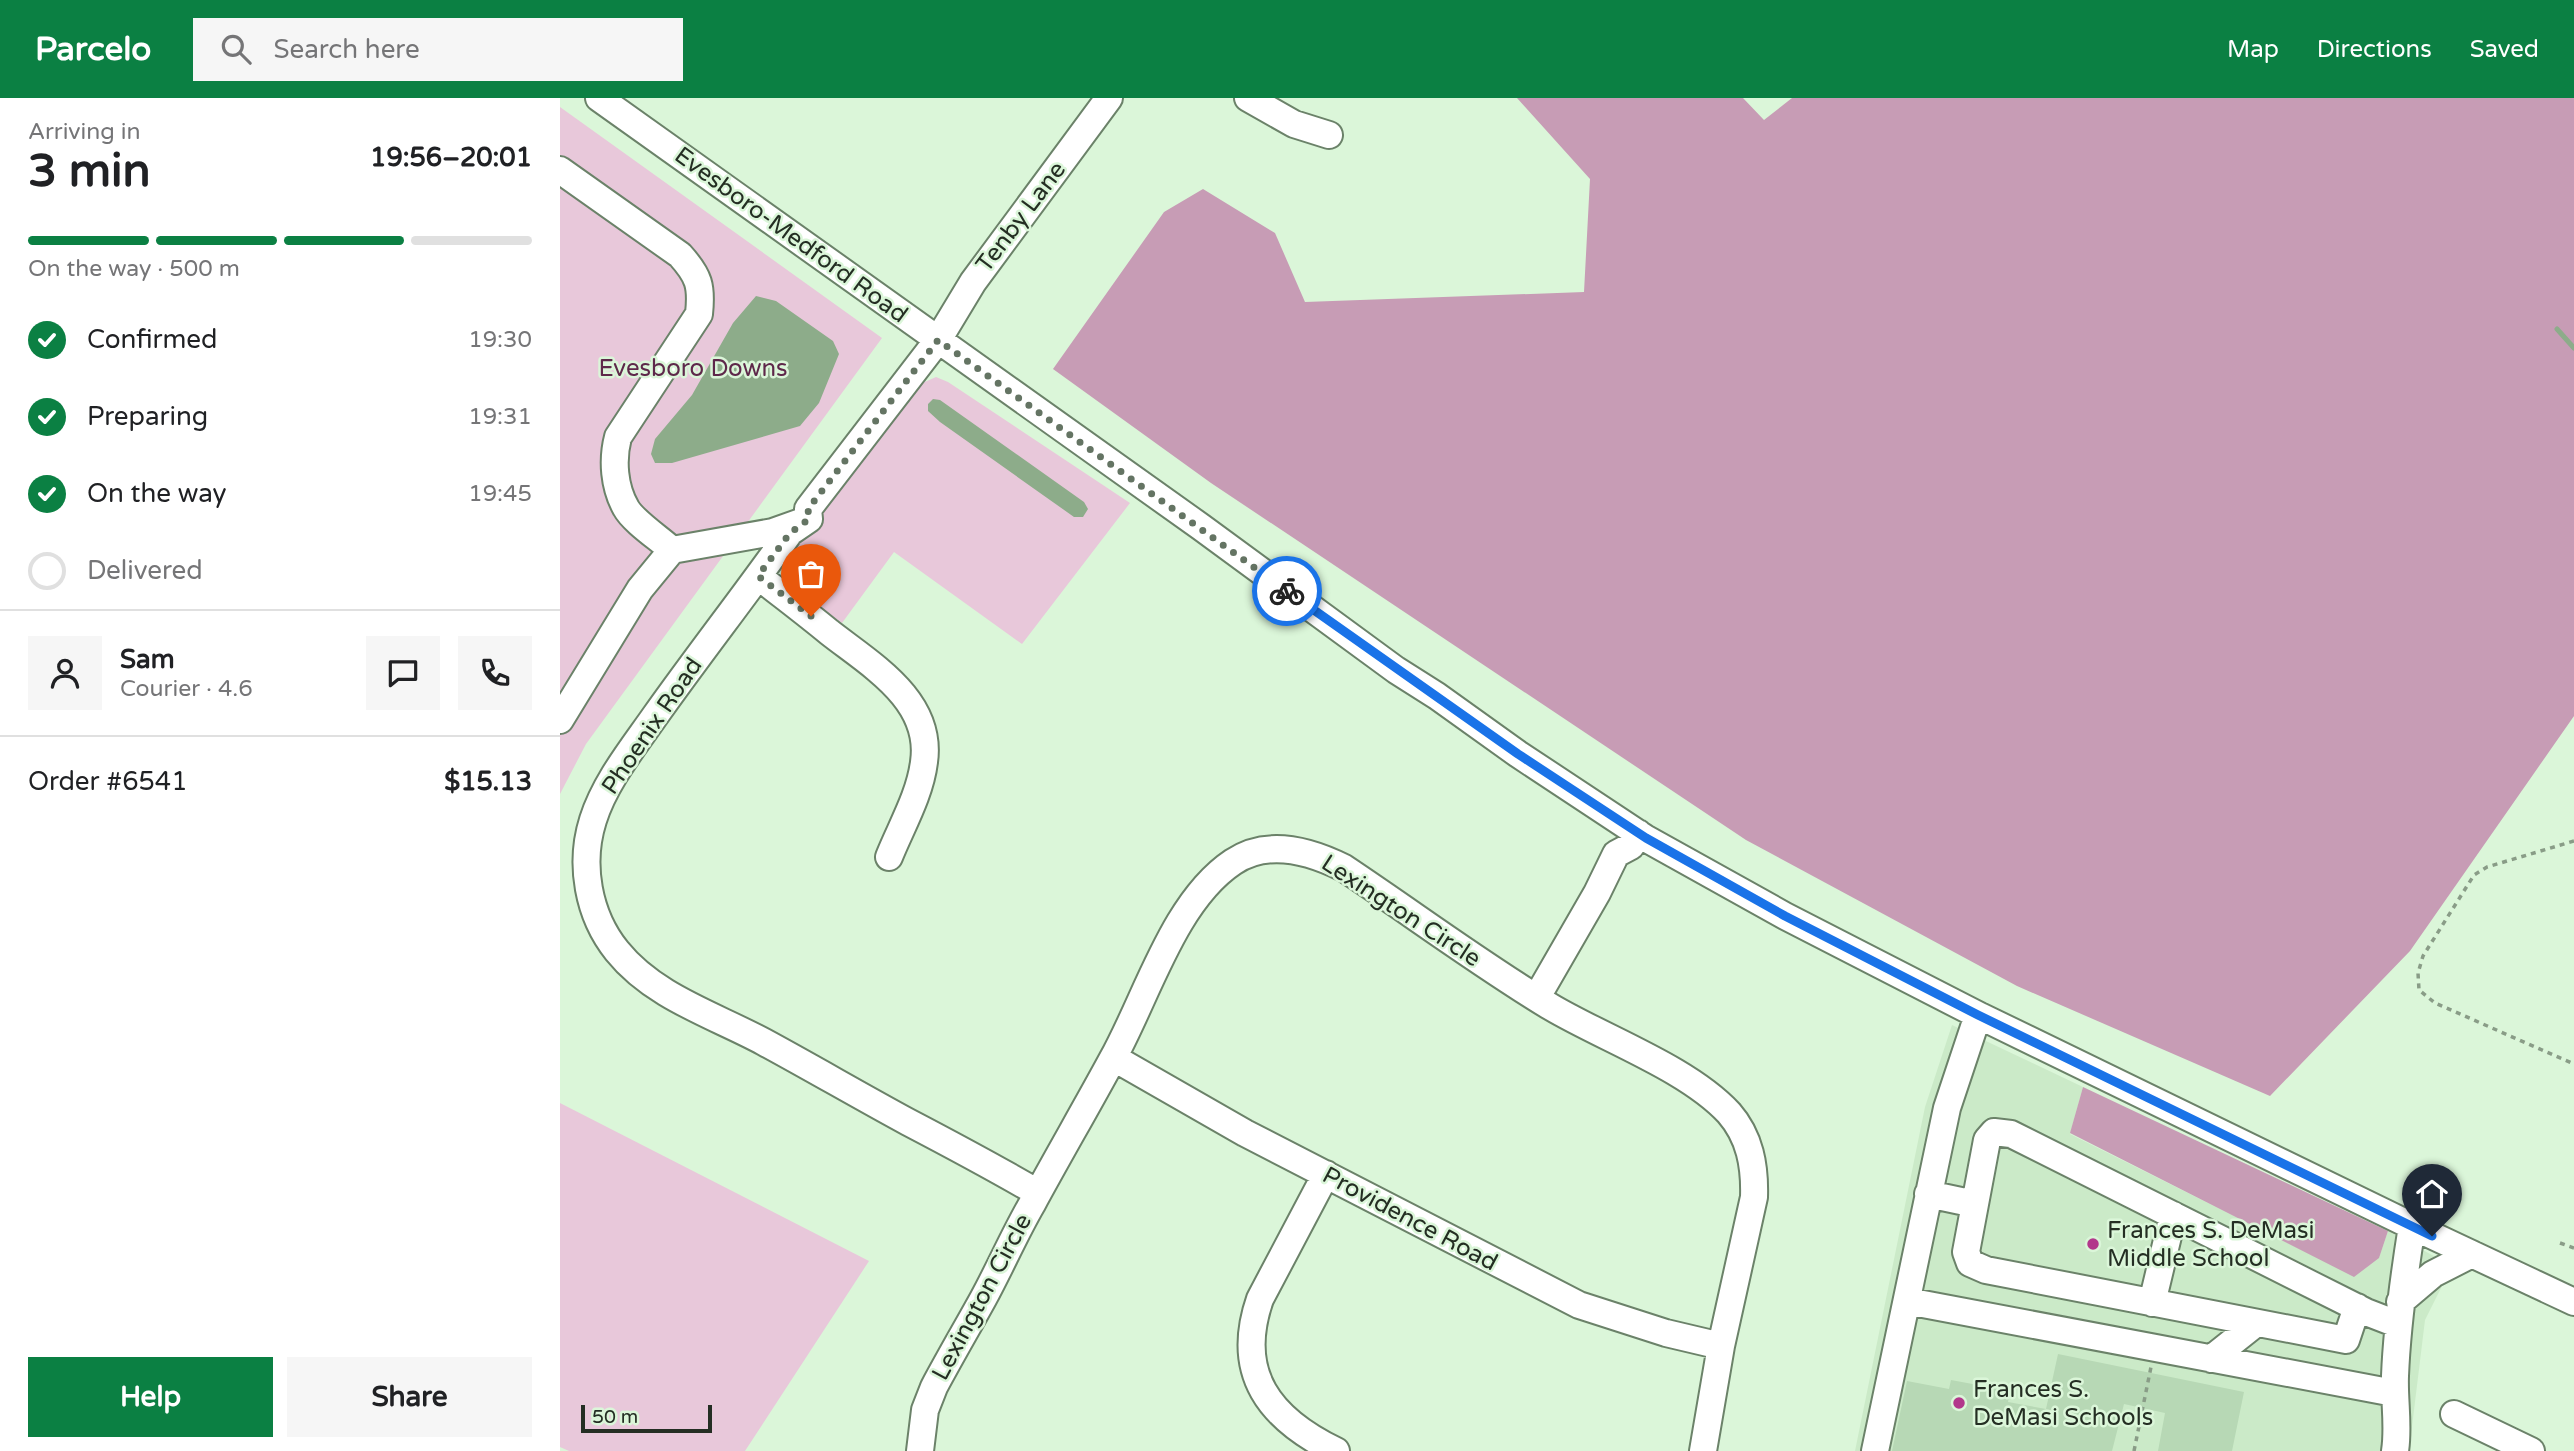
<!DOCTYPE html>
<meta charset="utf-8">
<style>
body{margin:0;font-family:"Varela Round",sans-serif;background:#f6f6f6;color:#202124;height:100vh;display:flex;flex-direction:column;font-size:26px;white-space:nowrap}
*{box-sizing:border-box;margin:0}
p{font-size:23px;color:#757577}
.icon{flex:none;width:38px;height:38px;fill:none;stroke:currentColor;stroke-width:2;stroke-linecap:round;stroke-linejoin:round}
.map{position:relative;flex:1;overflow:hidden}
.details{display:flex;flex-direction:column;background:#fff;width:560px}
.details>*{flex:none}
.scale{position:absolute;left:21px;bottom:18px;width:131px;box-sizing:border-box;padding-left:7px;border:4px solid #242e23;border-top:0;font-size:19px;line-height:24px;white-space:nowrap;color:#242e23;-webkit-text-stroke:5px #dbf6d9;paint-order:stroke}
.pin{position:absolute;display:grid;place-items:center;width:60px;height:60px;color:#fff;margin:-72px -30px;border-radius:50% 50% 50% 0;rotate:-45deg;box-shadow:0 0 7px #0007}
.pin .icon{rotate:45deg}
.courier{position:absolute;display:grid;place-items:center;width:70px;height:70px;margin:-35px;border:5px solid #1a73e8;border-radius:50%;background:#fff;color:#222;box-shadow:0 2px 9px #0007}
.headline em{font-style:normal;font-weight:800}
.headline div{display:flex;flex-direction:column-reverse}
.headline{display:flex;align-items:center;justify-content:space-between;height:119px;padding:0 28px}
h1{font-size:46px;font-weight:800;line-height:52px}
.bar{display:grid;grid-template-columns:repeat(4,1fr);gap:10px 7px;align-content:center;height:84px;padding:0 28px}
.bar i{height:9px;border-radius:5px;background:#e0e0e0}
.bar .selected{background:#0b8043}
.bar p{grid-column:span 4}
.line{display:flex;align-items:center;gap:18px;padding:0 28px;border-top:2px solid #e0e0e0}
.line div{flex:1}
.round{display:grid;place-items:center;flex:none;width:74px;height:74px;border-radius:0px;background:#f6f6f6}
ol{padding:0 28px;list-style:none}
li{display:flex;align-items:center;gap:21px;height:77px}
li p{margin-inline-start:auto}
li .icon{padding:7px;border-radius:50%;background:#0b8043;color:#fff;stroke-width:4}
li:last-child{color:#757577}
li i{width:38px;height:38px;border:4px solid #e0e0e0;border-radius:50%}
.primary-button{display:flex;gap:14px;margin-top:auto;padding:14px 28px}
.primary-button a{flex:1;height:80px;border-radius:0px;background:#0b8043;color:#fff;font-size:28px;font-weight:800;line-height:80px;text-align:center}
.primary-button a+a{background:#f6f6f6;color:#202124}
header{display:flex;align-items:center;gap:42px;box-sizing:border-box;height:98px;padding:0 35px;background:#0b8043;color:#fff}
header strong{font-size:33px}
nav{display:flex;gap:38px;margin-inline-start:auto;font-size:24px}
.search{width:490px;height:63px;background:#f6f6f6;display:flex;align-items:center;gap:18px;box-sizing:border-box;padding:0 24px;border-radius:0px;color:#757577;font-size:26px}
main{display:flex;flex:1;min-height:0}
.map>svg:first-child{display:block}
</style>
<header>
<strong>Parcelo</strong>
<div class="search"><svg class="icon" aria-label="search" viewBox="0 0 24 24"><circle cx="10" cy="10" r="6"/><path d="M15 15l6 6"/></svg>Search here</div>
<nav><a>Map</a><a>Directions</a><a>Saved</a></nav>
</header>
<main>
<section class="details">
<div class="headline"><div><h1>3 min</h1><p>Arriving in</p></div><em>19:56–20:01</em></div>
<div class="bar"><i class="selected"></i><i class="selected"></i><i class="selected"></i><i></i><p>On the way · 500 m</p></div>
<ol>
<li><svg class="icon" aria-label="check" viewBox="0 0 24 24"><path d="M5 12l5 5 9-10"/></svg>Confirmed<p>19:30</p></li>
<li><svg class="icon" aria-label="check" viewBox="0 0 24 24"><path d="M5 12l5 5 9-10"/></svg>Preparing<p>19:31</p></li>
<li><svg class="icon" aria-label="check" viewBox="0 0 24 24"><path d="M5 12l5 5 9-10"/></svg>On the way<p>19:45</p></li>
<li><i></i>Delivered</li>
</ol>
<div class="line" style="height:126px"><a class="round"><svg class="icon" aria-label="person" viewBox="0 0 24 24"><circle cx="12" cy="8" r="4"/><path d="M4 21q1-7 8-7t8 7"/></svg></a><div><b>Sam</b><p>Courier · 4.6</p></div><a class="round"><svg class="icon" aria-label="chat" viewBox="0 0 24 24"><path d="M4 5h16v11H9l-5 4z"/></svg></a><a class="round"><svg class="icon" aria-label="phone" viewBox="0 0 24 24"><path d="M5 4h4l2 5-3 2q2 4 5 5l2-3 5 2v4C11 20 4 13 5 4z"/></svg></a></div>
<div class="line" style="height:91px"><div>Order #6541</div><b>$15.13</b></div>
<div class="primary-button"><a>Help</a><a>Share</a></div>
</section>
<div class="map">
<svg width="2014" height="1353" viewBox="0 0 2014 1353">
<rect width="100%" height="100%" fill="#dbf6d9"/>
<path fill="#cbeac8" d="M1392,927L1523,989L1510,1036L1794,1178L1819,1159L1828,1133L1892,1168L1865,1222L1849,1353H1295L1365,1009Z"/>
<path fill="#e8c8da" d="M0,9L322,240L26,646L0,696Z
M376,279L388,284L570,405L462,546L334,454L282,525L225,483L222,468L230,450L358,287Z
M0,1005L309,1163L185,1353H9L0,1349Z"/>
<path fill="#c79cb5" d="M957,0H1183L1204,22L1232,0H2014V618L1850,853L1710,998L1457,888L1186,742L651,385L493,271L604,114L643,91L715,135L745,204L1024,194L1030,81Z
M1523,989L1828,1133L1819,1160L1794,1179L1510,1035Z"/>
<path fill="#8dac8a" d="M196,198L216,203L273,243L279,256L259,305L240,328L112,365H95L91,356L95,341L132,297L173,225Z
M373,301L380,302L524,404L528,411L523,419H514L380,324L368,313V306Z"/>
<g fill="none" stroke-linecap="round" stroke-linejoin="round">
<path stroke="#8dac8a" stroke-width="5" d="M1997,231L2014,250"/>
</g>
<path fill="#b7d8b5" d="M1498,1256L1684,1294L1672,1353H1598L1605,1315L1564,1306L1552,1353H1332L1347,1283L1389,1291L1391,1282L1450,1293L1448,1304L1486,1311Z"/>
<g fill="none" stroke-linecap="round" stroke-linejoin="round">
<g stroke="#6b8269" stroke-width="30">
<path id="minor" d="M39,0L641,429L836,572L877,598L958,656L1085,740L1225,818L1418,917L1852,1128L2014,1204
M688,0L734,26L769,37
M0,72L120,157C139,178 142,188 139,216L58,339C52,362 54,389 66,410C73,423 100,441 112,452
M198,478C222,497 246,515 269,534C311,567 373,602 364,664C360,697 341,729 329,759
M0,622L80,491L112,452L213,434L241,424
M977,899L1037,795L1056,756L1071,748L1078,735
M554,960L685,1035L1019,1207L1106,1235L1161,1248
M766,1076L700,1201C674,1276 710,1321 776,1353
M478,1095C435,1070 392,1047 348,1024C300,998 252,970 204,944C154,917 94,899 57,853C28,817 19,766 33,722C45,684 72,651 95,618C139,556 186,496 230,434L249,421L248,411L378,242L413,184L549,0
M1368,1096L1415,1106L1427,1042L1434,1034L1451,1036L1806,1214L1837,1226
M1415,1106L1406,1154L1410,1165L1426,1172L1786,1242L1797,1209
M1347,1203L1834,1295
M1840,1204L1873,1176L1912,1156
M1592,1205L1613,1117
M1651,1261L1695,1226
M1894,1316L1971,1353
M360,1353L365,1312L374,1289C390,1259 407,1230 423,1201C440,1170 454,1137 472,1106C498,1058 526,1010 552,962C586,902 613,804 673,764C707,741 750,753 784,770C853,816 920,866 991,909C1045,941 1127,970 1169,1015C1190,1039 1195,1068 1194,1099L1161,1248L1143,1353
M1315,1353L1387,1010L1418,917
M1835,1353C1839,1328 1834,1303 1835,1278C1837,1227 1844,1178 1852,1128"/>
</g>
<path stroke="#899c87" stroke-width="3.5" stroke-dasharray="5 5" stroke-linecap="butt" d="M2014,743L1927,769L1914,777L1863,858L1858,875L1859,892L1875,905L2014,966
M2000,1145L2014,1150
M1574,1353L1591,1269"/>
<use href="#minor" stroke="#fff" stroke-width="26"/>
</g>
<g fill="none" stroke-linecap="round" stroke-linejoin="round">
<path stroke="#647463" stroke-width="7" stroke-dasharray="0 12.6" d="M251,518L198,478L230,435L249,421L248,411L378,242L727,493"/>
<path stroke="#1a73e8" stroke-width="9" d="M727,493L958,656L1086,740L1225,818L1418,917L1872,1138"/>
</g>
<g fill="#b2388b" stroke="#dbf6d9" stroke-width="2.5">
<circle cx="1533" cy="1146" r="7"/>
<circle cx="1399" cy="1305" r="7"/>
</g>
<g text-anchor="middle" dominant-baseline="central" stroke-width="5" stroke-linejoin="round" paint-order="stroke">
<g font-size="24" fill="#242e23" stroke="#dbf6d9">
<text transform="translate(461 119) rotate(-53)">Tenby Lane</text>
<text transform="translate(231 137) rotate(36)">Evesboro-Medford Road</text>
<text transform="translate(92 628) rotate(-56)">Phoenix Road</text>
<text transform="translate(841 813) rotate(33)">Lexington Circle</text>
<text transform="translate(850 1121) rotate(28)">Providence Road</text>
<text transform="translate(422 1199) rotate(-62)">Lexington Circle</text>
</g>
<g font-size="24" fill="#5e284a" stroke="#dbf6d9">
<text x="133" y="270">Evesboro Downs</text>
</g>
<g font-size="24" fill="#242e23" stroke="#dbf6d9" text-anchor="start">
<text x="1547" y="1132">Frances S. DeMasi<tspan x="1547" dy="28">Middle School</tspan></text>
<text x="1413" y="1291">Frances S.<tspan x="1413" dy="28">DeMasi Schools</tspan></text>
</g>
</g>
</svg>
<div class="scale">50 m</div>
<div class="pin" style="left:251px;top:518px;background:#ea580c"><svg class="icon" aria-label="bag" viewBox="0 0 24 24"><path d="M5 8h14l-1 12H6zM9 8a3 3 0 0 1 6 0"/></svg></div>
<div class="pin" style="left:1872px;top:1138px;background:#1f2937"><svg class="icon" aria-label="home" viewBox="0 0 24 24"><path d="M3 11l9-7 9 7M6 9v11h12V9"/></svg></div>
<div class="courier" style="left:727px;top:493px"><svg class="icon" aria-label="bike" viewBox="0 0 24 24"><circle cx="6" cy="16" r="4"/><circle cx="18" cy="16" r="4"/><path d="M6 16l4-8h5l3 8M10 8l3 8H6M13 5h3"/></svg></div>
</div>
</main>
